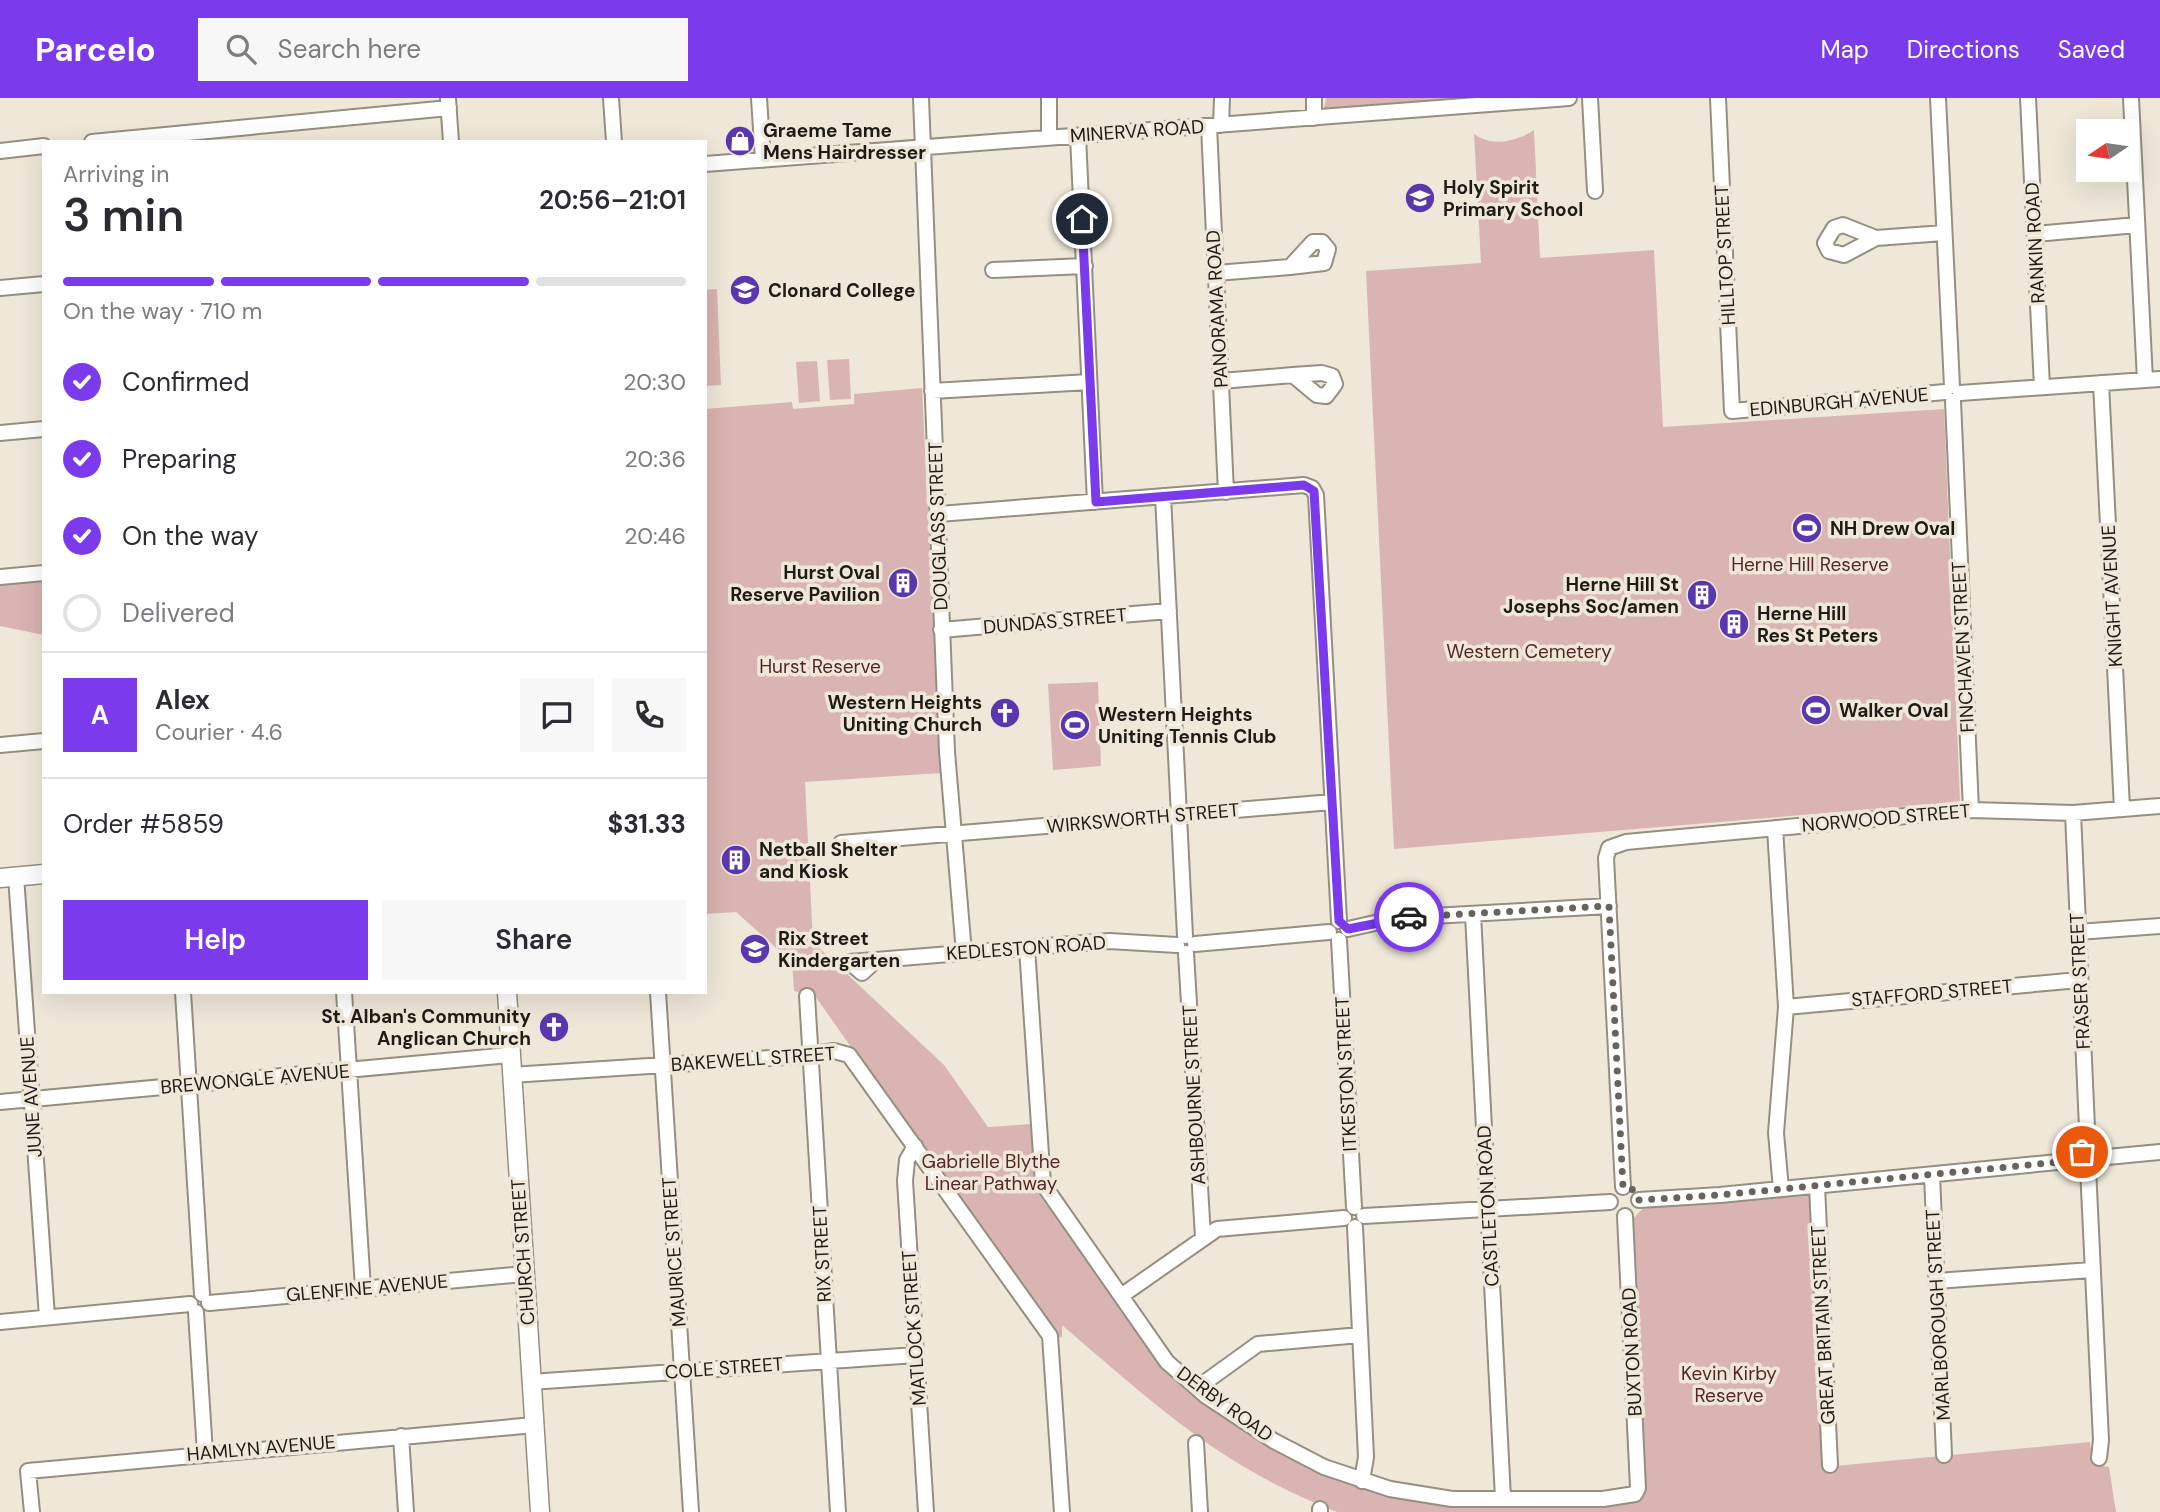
<!DOCTYPE html>
<meta charset="utf-8">
<style>
body{margin:0;font-family:"DM Sans",sans-serif;background:#f7f7f7;color:#2b2b33;height:100vh;display:flex;flex-direction:column;font-size:26px;white-space:nowrap}
*{box-sizing:border-box;margin:0}
p{font-size:23px;color:#7c7c81}
.icon{flex:none;width:38px;height:38px;fill:none;stroke:currentColor;stroke-width:2;stroke-linecap:round;stroke-linejoin:round}
.map{position:relative;flex:1;overflow:hidden}
.drawer{position:absolute;left:42px;top:42px;width:665px;height:854px;display:flex;flex-direction:column;background:#fff;border-radius:0px;box-shadow:0 7px 28px #0002}
.drawer>*{flex:none}
.needle{width:46px;rotate:257deg}
.tools{position:absolute;left:2076px;top:21px;display:grid;gap:14px}
.tools a{display:grid;place-items:center;width:63px;height:63px;border-radius:0px;background:#fff;box-shadow:0 7px 28px #0002;font-size:35px}
.pin{position:absolute;display:grid;place-items:center;width:60px;height:60px;color:#fff;margin:-30px;border:4px solid #fff;border-radius:50%;box-shadow:0 2px 7px #0007}
.courier{position:absolute;display:grid;place-items:center;width:70px;height:70px;margin:-35px;border:5px solid #7c3aed;border-radius:50%;background:#fff;color:#222;box-shadow:0 2px 9px #0007}
.overview em{font-style:normal;font-weight:600}
.overview div{display:flex;flex-direction:column-reverse}
.overview{display:flex;align-items:center;justify-content:space-between;height:119px;padding:0 21px}
h1{font-size:46px;font-weight:600;line-height:52px}
.bar{display:grid;grid-template-columns:repeat(4,1fr);gap:10px 7px;align-content:center;height:84px;padding:0 21px}
.bar i{height:9px;border-radius:5px;background:#e1e1e2}
.bar .current{background:#7c3aed}
.bar p{grid-column:span 4}
.line{display:flex;align-items:center;gap:18px;padding:0 21px;border-top:2px solid #e1e1e2}
.line div{flex:1}
.round{display:grid;place-items:center;flex:none;width:74px;height:74px;border-radius:0px;background:#f7f7f7}
ol{padding:0 21px;list-style:none}
li{display:flex;align-items:center;gap:21px;height:77px}
li p{margin-inline-start:auto}
li .icon{padding:7px;border-radius:50%;background:#7c3aed;color:#fff;stroke-width:4}
li:last-child{color:#7c7c81}
li i{width:38px;height:38px;border:4px solid #e1e1e2;border-radius:50%}
.primary-button{display:flex;gap:14px;margin-top:auto;padding:14px 21px}
.primary-button a{flex:1;height:80px;border-radius:0px;background:#7c3aed;color:#fff;font-size:28px;font-weight:600;line-height:80px;text-align:center}
.primary-button a+a{background:#f7f7f7;color:#2b2b33}
header{display:flex;align-items:center;gap:42px;box-sizing:border-box;height:98px;padding:0 35px;background:#7c3aed;color:#fff}
header strong{font-size:33px}
nav{display:flex;gap:38px;margin-inline-start:auto;font-size:24px}
.search{width:490px;height:63px;background:#f7f7f7;display:flex;align-items:center;gap:18px;box-sizing:border-box;padding:0 24px;border-radius:0px;color:#7c7c81;font-size:26px}
.map>svg:first-child{display:block}
</style>
<header>
<strong>Parcelo</strong>
<div class="search"><svg class="icon" aria-label="search" viewBox="0 0 24 24"><circle cx="10" cy="10" r="6"/><path d="M15 15l6 6"/></svg>Search here</div>
<nav><a>Map</a><a>Directions</a><a>Saved</a></nav>
</header>
<div class="map">
<svg width="2160" height="1414" viewBox="0 0 2160 1414">
<rect width="100%" height="100%" fill="#efe8d9"/>
<path fill="#d9b4b2" d="M1326,0H1472L1324,11Z
M1534,32L1540,160L1654,152L1663,329L1944,311L1960,704L1394,751L1366,173L1481,165L1474,36C1492,49 1517,44 1534,32Z
M717,191L721,287L705,288V192Z
M849,261L851,301L830,302L827,262Z
M817,263L820,303L799,305L796,264Z
M922,290L941,675L805,684L813,844L944,967L988,1029L1032,1026L1038,1095L1164,1268L1342,1381L1406,1401L1440,1406L1588,1407L1633,1403L1644,1396L1632,1122L1645,1108L1810,1094L1824,1369L2090,1344L2093,1366L2109,1369L2116,1414H1337C1221,1369 1154,1306 1062,1227V1239L1057,1240L815,898L794,893L792,864L736,814L705,816V311L792,304L793,311L854,306V296Z
M44,480V537L0,528V483Z
M1098,584L1101,668L1053,672L1048,586Z"/>
<g fill="none" stroke-linecap="round" stroke-linejoin="round">
<g stroke="#958f81" stroke-width="18">
<path id="minor" d="M611,0L614,44
M759,0L763,62
M921,0L947,654L964,855
M1049,0V40
M1314,0V20
M1590,0L1595,93
M1718,0L1732,313L1945,294
M1938,0L1952,288
M2028,0L2042,289
M2131,0L2145,282
M448,1L451,44
M1221,27L1222,0
M1209,28L1226,394
M1078,38L1095,404
M92,44L449,10
M0,53L44,48
M705,66L1569,0
M2035,136L2137,127
M1876,140L1843,127L1834,130L1825,145L1829,153L1844,157L1876,140L1944,135
M1313,144H1322L1328,151L1324,165L1290,169Z
M993,172L1085,168
M1216,175L1290,169
M0,190L44,186
M1322,275L1332,278L1335,286L1326,298L1317,297L1293,277Z
M1221,283L1293,277
M2101,285L2122,711
M932,293L1089,284
M1960,295L2160,281
M1953,303L1971,712
M0,335L44,331
M1163,398L1185,838
M939,416L1304,387L1312,390L1316,397L1339,823
M0,479L44,475
M941,532L1169,513
M0,647L44,643
M2073,715L2088,1052
M1775,730L1786,909L1776,1035L1781,1091
M841,745L1332,704
M16,778L47,1219
M1473,816L1503,1400
M1348,831L1397,820L1609,808
M2078,834L2160,828
M1339,842L1354,1109
M1195,846L1329,834
M1027,850L1043,1086L1167,1264L1182,1277L1206,1298L1274,1343L1324,1369L1390,1391L1452,1401H1603L1635,1396L1638,1390L1625,1118
M1186,855L1203,1139
M876,862L849,864L862,875L876,862L1109,843L1177,847
M183,894L202,1196
M344,894L363,1190
M658,894L691,1414
M807,898L838,1414
M1786,909L2079,882
M511,977L801,958L834,953L849,957L1050,1238L1062,1414
M0,1004L510,957
M915,1048L907,1062L905,1083L926,1414
M2097,1060L2160,1054
M2088,1070L2101,1342L2099,1360
M1932,1077L1944,1357
M1817,1088L1830,1367
M1623,1089L1606,760L1609,750L1626,744L1971,712L2073,715L2160,708
M1639,1102L1720,1097L2079,1062
M1364,1118L1610,1104
M1355,1129L1366,1359L1362,1383
M1936,1183L2092,1172
M1121,1198L1217,1131L1344,1120
M209,1205L524,1176
M196,1214L205,1355
M0,1224L190,1206
M531,1284L916,1257
M1197,1290L1258,1246L1360,1237
M401,1338L406,1414
M1196,1345L1200,1414
M1320,1411V1414
M32,1414L28,1373L534,1327"/>
</g>
<g stroke="#958f81" stroke-width="21">
<path id="major" d="M0,780L44,776
M507,894L540,1414"/>
</g>
<use href="#minor" stroke="#fff" stroke-width="14"/>
<use href="#major" stroke="#fff" stroke-width="18"/>
</g>
<g fill="none" stroke-linecap="round" stroke-linejoin="round">
<path stroke="#68635b" stroke-width="7" stroke-dasharray="0 12.6" d="M1409,819L1609,808L1623,1089L1632,1091L1639,1102L1720,1097L2079,1062L2082,1054"/>
<path stroke="#7c3aed" stroke-width="9" d="M1082,121L1096,404L1304,387L1314,393L1339,823L1348,831L1409,819"/>
</g>
<defs>
<g id="shop-disc" transform="scale(1.575)"><circle r="9.5" fill="#5b37af" stroke="#efe8d9"/><path d="M-5-2.5h2.3a2.7 3.5 0 0 1 5.4 0H5L5.5 6h-11ZM-1.5-2.5h3a1.5 2.3 0 0 0-3 0Z" fill="#fff"/></g>
<g id="school-disc" transform="scale(1.575)"><circle r="9.5" fill="#5b37af" stroke="#efe8d9"/><path d="M0-5L7-2L0 1L-7-2ZM-4 1L0 2.5L4 1V4Q0 6-4 4Z" fill="#fff"/></g>
<g id="stadium-disc" transform="scale(1.575)"><circle r="9.5" fill="#5b37af" stroke="#efe8d9"/><path d="M0-5a6.5 5 0 1 0 0 10a6.5 5 0 1 0 0-10ZM-3.5-1.8h7v3.6h-7Z" fill="#fff"/></g>
<g id="building-disc" transform="scale(1.575)"><circle r="9.5" fill="#5b37af" stroke="#efe8d9"/><path d="M-4-6H4V6H1V3H-1V6H-4ZM-2.5-4.3h1.7v1.8h-1.7ZM.8-4.3h1.7v1.8H.8ZM-2.5-1h1.7V.8h-1.7ZM.8-1h1.7V.8H.8Z" fill="#fff"/></g>
<g id="church-disc" transform="scale(1.575)"><circle r="9.5" fill="#5b37af" stroke="#efe8d9"/><path d="M-1.2-6h2.4v3.5h3.3v2.4h-3.3V6h-2.4V-.1h-3.3v-2.4h3.3Z" fill="#fff"/></g>
</defs>
<g fill-rule="evenodd">
<use href="#shop-disc" x="740" y="43"/>
<use href="#school-disc" x="1420" y="100"/>
<use href="#school-disc" x="745" y="192"/>
<use href="#stadium-disc" x="1807" y="430"/>
<use href="#building-disc" x="903" y="485"/>
<use href="#building-disc" x="1702" y="497"/>
<use href="#building-disc" x="1734" y="526"/>
<use href="#stadium-disc" x="1816" y="612"/>
<use href="#church-disc" x="1005" y="615"/>
<use href="#stadium-disc" x="1075" y="627"/>
<use href="#building-disc" x="736" y="762"/>
<use href="#school-disc" x="755" y="851"/>
<use href="#church-disc" x="554" y="929"/>
</g>
<g text-anchor="middle" dominant-baseline="central" stroke-width="7" stroke-linejoin="round" paint-order="stroke">
<g font-size="19" font-weight="bold" fill="#1f1c17" stroke="#efe8d9" text-anchor="start">
<text x="763" y="32">Graeme Tame<tspan x="763" dy="22">Mens Hairdresser</tspan></text>
<text x="1443" y="89">Holy Spirit<tspan x="1443" dy="22">Primary School</tspan></text>
<text x="768" y="192">Clonard College</text>
<text x="1830" y="430">NH Drew Oval</text>
<text x="880" y="474" text-anchor="end">Hurst Oval<tspan x="880" dy="22">Reserve Pavilion</tspan></text>
<text x="1679" y="486" text-anchor="end">Herne Hill St<tspan x="1679" dy="22">Josephs Soc/amen</tspan></text>
<text x="1757" y="515">Herne Hill<tspan x="1757" dy="22">Res St Peters</tspan></text>
<text x="982" y="604" text-anchor="end">Western Heights<tspan x="982" dy="22">Uniting Church</tspan></text>
<text x="1839" y="612">Walker Oval</text>
<text x="1098" y="616">Western Heights<tspan x="1098" dy="22">Uniting Tennis Club</tspan></text>
<text x="759" y="751">Netball Shelter<tspan x="759" dy="22">and Kiosk</tspan></text>
<text x="778" y="840">Rix Street<tspan x="778" dy="22">Kindergarten</tspan></text>
<text x="531" y="918" text-anchor="end">St. Alban's Community<tspan x="531" dy="22">Anglican Church</tspan></text>
</g>
<g font-size="19" fill="#1f1c17" stroke="#efe8d9">
<text transform="translate(1137 33) rotate(-4)">MINERVA ROAD</text>
<text transform="translate(2035 145) rotate(-93)">RANKIN ROAD</text>
<text transform="translate(1725 157) rotate(-93)">HILLTOP STREET</text>
<text transform="translate(1217 211) rotate(-93)">PANORAMA ROAD</text>
<text transform="translate(1839 304) rotate(-5)">EDINBURGH AVENUE</text>
<text transform="translate(938 428) rotate(-92)">DOUGLASS STREET</text>
<text transform="translate(2112 498) rotate(-93)">KNIGHT AVENUE</text>
<text transform="translate(1055 523) rotate(-5)">DUNDAS STREET</text>
<text transform="translate(1963 549) rotate(-93)">FINCHAVEN STREET</text>
<text transform="translate(1143 720) rotate(-5)">WIRKSWORTH STREET</text>
<text transform="translate(1886 720) rotate(-5)">NORWOOD STREET</text>
<text transform="translate(1026 850) rotate(-4)">KEDLESTON ROAD</text>
<text transform="translate(2080 883) rotate(-93)">FRASER STREET</text>
<text transform="translate(1932 895) rotate(-5)">STAFFORD STREET</text>
<text transform="translate(753 961) rotate(-4)">BAKEWELL STREET</text>
<text transform="translate(1346 976) rotate(-93)">ITKESTON STREET</text>
<text transform="translate(255 981) rotate(-5)">BREWONGLE AVENUE</text>
<text transform="translate(1194 997) rotate(-93)">ASHBOURNE STREET</text>
<text transform="translate(31 999) rotate(-94)">JUNE AVENUE</text>
<text transform="translate(1488 1108) rotate(-93)">CASTLETON ROAD</text>
<text transform="translate(523 1154) rotate(-94)">CHURCH STREET</text>
<text transform="translate(674 1154) rotate(-94)">MAURICE STREET</text>
<text transform="translate(822 1156) rotate(-93)">RIX STREET</text>
<text transform="translate(367 1190) rotate(-5)">GLENFINE AVENUE</text>
<text transform="translate(1938 1217) rotate(-93)">MARLBOROUGH STREET</text>
<text transform="translate(1823 1227) rotate(-93)">GREAT BRITAIN STREET</text>
<text transform="translate(914 1230) rotate(-94)">MATLOCK STREET</text>
<text transform="translate(1632 1254) rotate(-93)">BUXTON ROAD</text>
<text transform="translate(724 1270) rotate(-4)">COLE STREET</text>
<text transform="translate(1225 1306) rotate(36)">DERBY ROAD</text>
<text transform="translate(261 1350) rotate(-5)">HAMLYN AVENUE</text>
</g>
<g font-size="19" fill="#572523" stroke="#efe8d9">
<text x="1810" y="466">Herne Hill Reserve</text>
<text x="1529" y="553">Western Cemetery</text>
<text x="820" y="568">Hurst Reserve</text>
<text x="991" y="1063">Gabrielle Blythe<tspan x="991" dy="22">Linear Pathway</tspan></text>
<text x="1729" y="1275">Kevin Kirby<tspan x="1729" dy="22">Reserve</tspan></text>
</g>
</g>
</svg>
<div class="tools">
<a><svg class="needle" viewBox="-14 -14 28 28"><path d="M0-13l5 13h-10z" fill="#e53935"/><path d="M0 13l5-13h-10z" fill="#7c7c81"/></svg></a>
</div>
<div class="pin" style="left:2082px;top:1054px;background:#ea580c"><svg class="icon" aria-label="bag" viewBox="0 0 24 24"><path d="M5 8h14l-1 12H6zM9 8a3 3 0 0 1 6 0"/></svg></div>
<div class="pin" style="left:1082px;top:121px;background:#1f2937"><svg class="icon" aria-label="home" viewBox="0 0 24 24"><path d="M3 11l9-7 9 7M6 9v11h12V9"/></svg></div>
<div class="courier" style="left:1409px;top:819px"><svg class="icon" aria-label="car" viewBox="0 0 24 24"><path d="M5 17H2v-5l4-1 3-4h7l3 4 3 1v5h-3M9 17h6M6 11h13"/><circle cx="7" cy="17" r="2"/><circle cx="17" cy="17" r="2"/></svg></div>
<section class="drawer">
<div class="overview"><div><h1>3 min</h1><p>Arriving in</p></div><em>20:56–21:01</em></div>
<div class="bar"><i class="current"></i><i class="current"></i><i class="current"></i><i></i><p>On the way · 710 m</p></div>
<ol>
<li><svg class="icon" aria-label="check" viewBox="0 0 24 24"><path d="M5 12l5 5 9-10"/></svg>Confirmed<p>20:30</p></li>
<li><svg class="icon" aria-label="check" viewBox="0 0 24 24"><path d="M5 12l5 5 9-10"/></svg>Preparing<p>20:36</p></li>
<li><svg class="icon" aria-label="check" viewBox="0 0 24 24"><path d="M5 12l5 5 9-10"/></svg>On the way<p>20:46</p></li>
<li><i></i>Delivered</li>
</ol>
<div class="line" style="height:126px"><b class="round" style="background:#7c3aed;color:#fff">A</b><div><b>Alex</b><p>Courier · 4.6</p></div><a class="round"><svg class="icon" aria-label="chat" viewBox="0 0 24 24"><path d="M4 5h16v11H9l-5 4z"/></svg></a><a class="round"><svg class="icon" aria-label="phone" viewBox="0 0 24 24"><path d="M5 4h4l2 5-3 2q2 4 5 5l2-3 5 2v4C11 20 4 13 5 4z"/></svg></a></div>
<div class="line" style="height:91px"><div>Order #5859</div><b>$31.33</b></div>
<div class="primary-button"><a>Help</a><a>Share</a></div>
</section>
</div>
